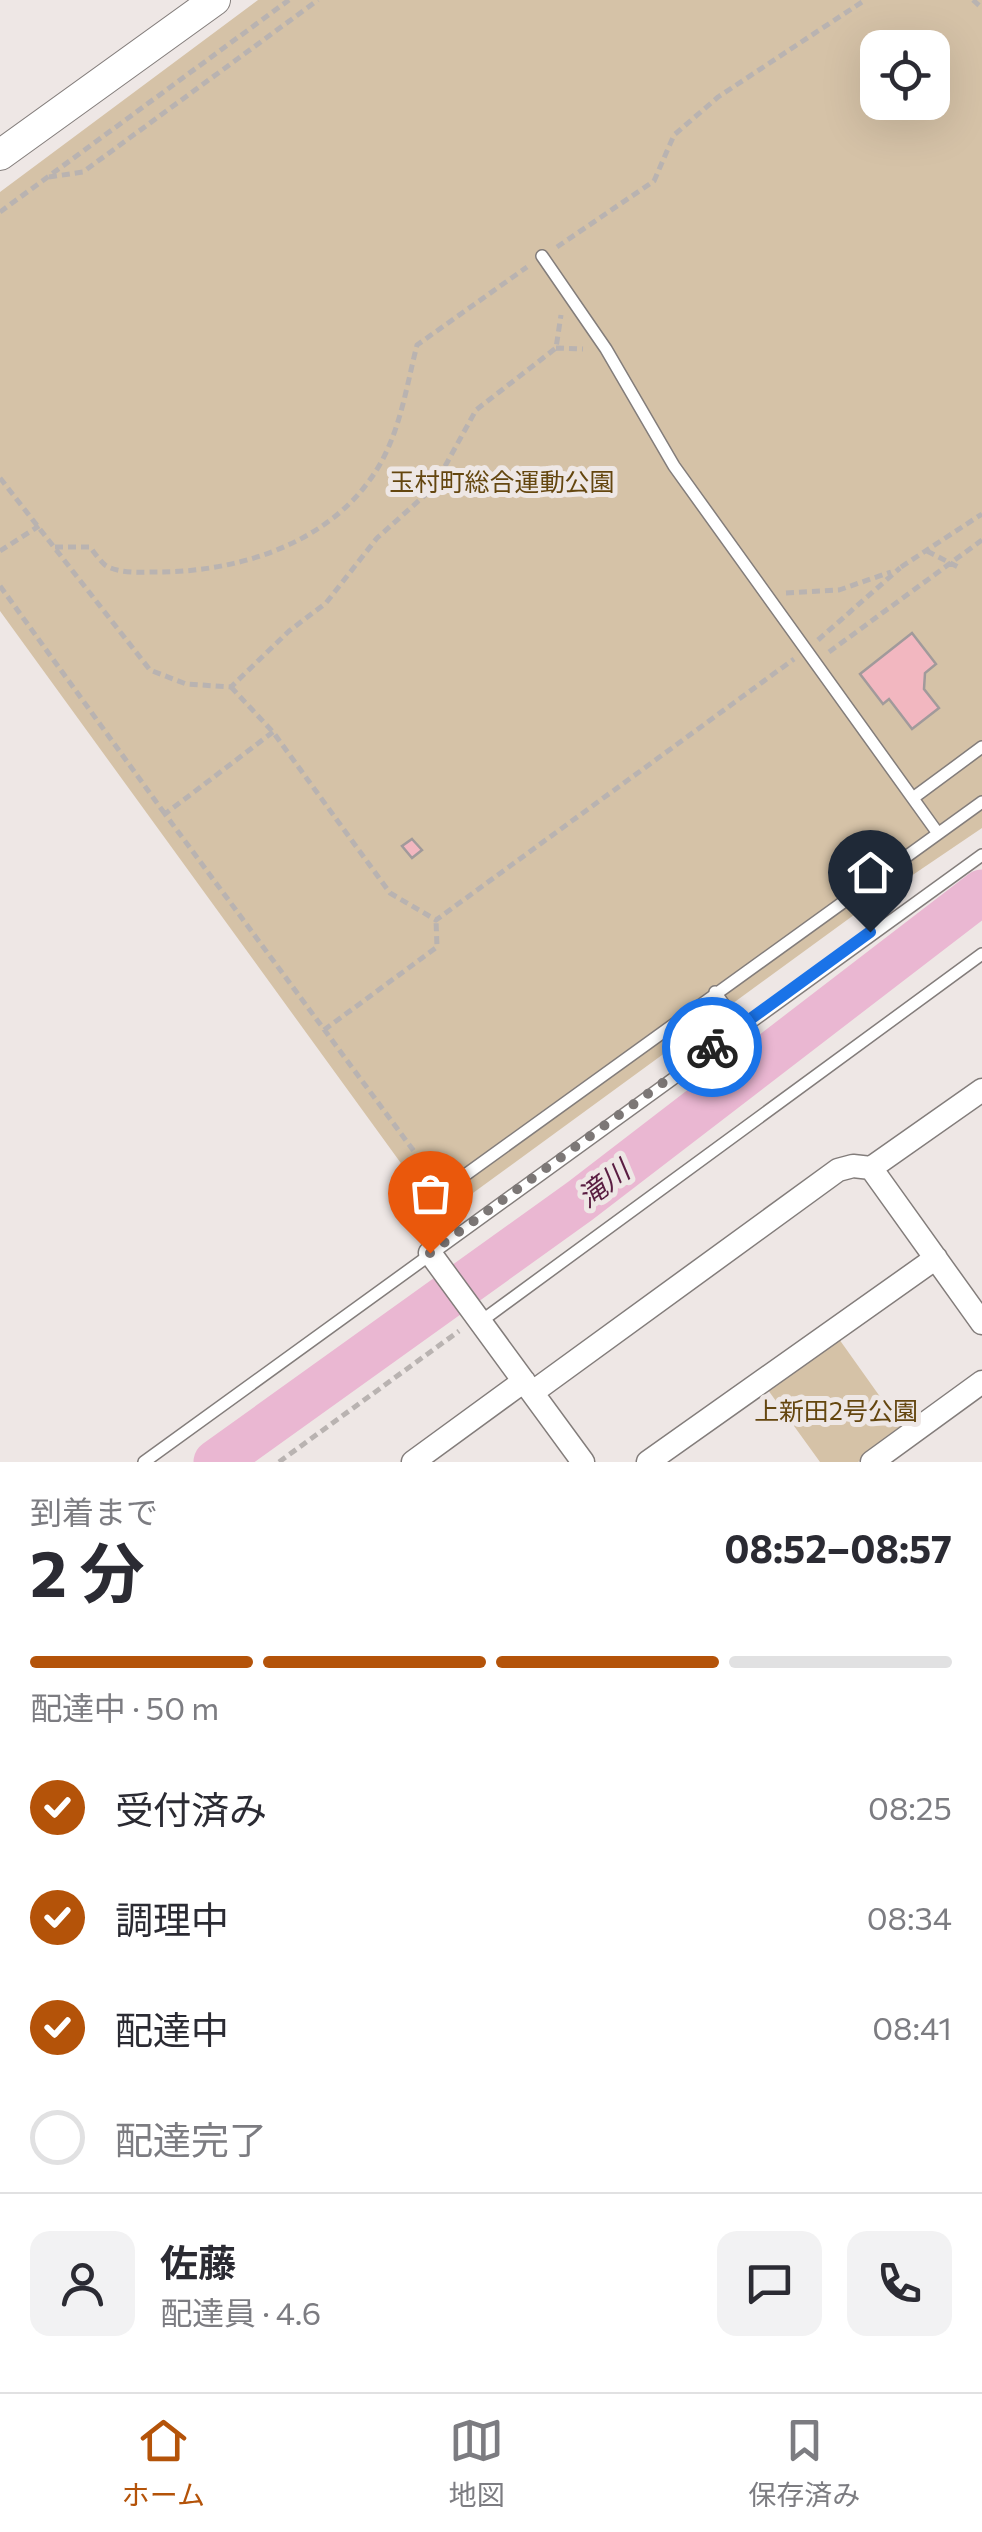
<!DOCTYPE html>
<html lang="ja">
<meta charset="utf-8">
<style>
body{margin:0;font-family:Commissioner,"Noto Sans JP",sans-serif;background:#f2f2f3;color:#2b2b33;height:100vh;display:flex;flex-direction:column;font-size:38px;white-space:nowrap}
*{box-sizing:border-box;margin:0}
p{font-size:32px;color:#7c7c81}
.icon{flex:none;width:55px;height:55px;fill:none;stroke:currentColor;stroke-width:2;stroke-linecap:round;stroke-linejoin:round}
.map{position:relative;height:1462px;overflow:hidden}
.sheet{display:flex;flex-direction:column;background:#fff;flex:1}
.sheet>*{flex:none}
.fabs{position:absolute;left:860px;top:30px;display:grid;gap:20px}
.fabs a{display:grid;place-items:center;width:90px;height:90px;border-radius:20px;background:#fff;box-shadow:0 10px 40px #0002;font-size:50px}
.pin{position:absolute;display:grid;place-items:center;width:85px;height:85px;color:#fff;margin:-102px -42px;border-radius:50% 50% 50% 0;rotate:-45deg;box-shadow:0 0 10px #0007}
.pin .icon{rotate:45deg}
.courier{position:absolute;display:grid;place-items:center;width:100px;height:100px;margin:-50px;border:8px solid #1a73e8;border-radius:50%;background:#fff;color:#222;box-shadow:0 2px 12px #0007}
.headline em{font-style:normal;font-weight:700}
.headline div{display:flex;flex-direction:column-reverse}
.headline{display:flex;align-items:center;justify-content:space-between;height:170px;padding:0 30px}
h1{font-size:65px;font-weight:700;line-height:75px}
.bar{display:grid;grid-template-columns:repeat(4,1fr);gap:15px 10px;align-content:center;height:120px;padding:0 30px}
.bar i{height:12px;border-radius:8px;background:#e1e1e2}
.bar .current{background:#b45309}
.bar p{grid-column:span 4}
.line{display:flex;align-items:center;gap:25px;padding:0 30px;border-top:2px solid #e1e1e2}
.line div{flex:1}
.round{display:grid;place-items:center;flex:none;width:105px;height:105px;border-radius:20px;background:#f2f2f3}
ol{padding:0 30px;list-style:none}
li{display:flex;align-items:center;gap:30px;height:110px}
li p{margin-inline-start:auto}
li .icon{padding:10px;border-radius:50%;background:#b45309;color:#fff;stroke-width:4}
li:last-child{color:#7c7c81}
li i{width:55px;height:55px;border:5px solid #e1e1e2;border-radius:50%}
.dock{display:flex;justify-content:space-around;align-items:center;height:140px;border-top:2px solid #e1e1e2;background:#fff;font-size:28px;color:#7c7c81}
.dock a{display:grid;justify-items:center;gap:5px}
.dock .current{color:#b45309}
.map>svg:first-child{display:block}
</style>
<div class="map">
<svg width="982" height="1462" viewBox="0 0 982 1462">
<rect width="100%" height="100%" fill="#eee7e5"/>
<path fill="#d5c2a7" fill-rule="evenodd" d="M258,0H982V828L858,912L440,1217L0,611V192ZM878,48H932V102H878Z
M839,1339L903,1429L858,1462H820L768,1390Z"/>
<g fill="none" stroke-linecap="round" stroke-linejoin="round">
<path stroke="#eab7d2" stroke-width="45" d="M216,1462L580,1201L982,892"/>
</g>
<path fill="#f2b7c0" stroke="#a19a9b" stroke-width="2.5" d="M912,633L936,664L925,673L924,689L939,708L912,729L889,699L883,704L860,674Z
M412,839L422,850L412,858L402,846Z"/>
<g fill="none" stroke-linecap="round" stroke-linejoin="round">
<g stroke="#837d7b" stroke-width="14">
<path id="service" d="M542,256L606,349L674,466L937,832
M913,798L982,747
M715,992L740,1027
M443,1191L982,802
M480,1322L982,954
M144,1462L982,855"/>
</g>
<g stroke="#837d7b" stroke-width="25">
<path id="minor" d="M871,1168L982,1323
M430,1253L583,1462
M533,1392L838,1170L853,1166L871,1168L982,1090
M413,1462L524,1381
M648,1462L936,1258
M872,1462L982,1382"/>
</g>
<g stroke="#837d7b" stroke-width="32">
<path id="tertiary" d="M0,155L215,0"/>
</g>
<path stroke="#b9b3b1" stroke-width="5" stroke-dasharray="8 5" stroke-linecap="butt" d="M973,0L982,8
M49,177L83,172L318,0
M0,212L289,0
M557,247L654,181L674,135L718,97L865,0
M556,348L583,349
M0,478L150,670L186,684L231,687L289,631L326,603L377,538L433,488L476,410L556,348L561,315
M55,547H90C94,552 100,561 105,565C118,574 142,572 158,572C234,572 322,546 369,481C399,441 405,392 417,345L527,267
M0,551L39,526
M927,551L960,568
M901,567L982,514
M0,586L165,814
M786,593L839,590L891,572
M818,640L900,568
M829,652L982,540
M231,687L273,732L390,893L436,920L794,659
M273,732L165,814L433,1177
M324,1030L437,947L436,920
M279,1462L459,1331"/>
<use href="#service" stroke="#fff" stroke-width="11"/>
<use href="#minor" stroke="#fff" stroke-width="22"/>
<use href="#tertiary" stroke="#fff" stroke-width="30"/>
</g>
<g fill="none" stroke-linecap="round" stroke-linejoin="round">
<path stroke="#7c7776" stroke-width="10" stroke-dasharray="0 18" d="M430,1253L712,1047"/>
<path stroke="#1a73e8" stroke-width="12" d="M712,1047L870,932"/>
</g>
<g text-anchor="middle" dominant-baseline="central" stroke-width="10" stroke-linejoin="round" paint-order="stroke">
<g font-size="25" fill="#64460f" stroke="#eee7e5">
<text x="502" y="481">玉村町総合運動公園</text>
<text x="836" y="1410">上新田2号公園</text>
</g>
<g font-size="28" font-style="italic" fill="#5a1e42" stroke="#eee7e5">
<text transform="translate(603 1183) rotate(-37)">滝川</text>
</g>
</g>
</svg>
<div class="fabs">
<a><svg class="icon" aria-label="locate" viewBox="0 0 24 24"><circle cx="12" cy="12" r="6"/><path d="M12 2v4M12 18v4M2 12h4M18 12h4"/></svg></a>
</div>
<div class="pin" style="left:430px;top:1253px;background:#ea580c"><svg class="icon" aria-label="bag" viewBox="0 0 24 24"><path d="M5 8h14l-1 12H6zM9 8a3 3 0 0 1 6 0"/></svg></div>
<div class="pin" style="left:870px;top:932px;background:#1f2937"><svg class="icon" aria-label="home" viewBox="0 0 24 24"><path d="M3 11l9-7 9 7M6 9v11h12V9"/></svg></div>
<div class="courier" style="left:712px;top:1047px"><svg class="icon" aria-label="bike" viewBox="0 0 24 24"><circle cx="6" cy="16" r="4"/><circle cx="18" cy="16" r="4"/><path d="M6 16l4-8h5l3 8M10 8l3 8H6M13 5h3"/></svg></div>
</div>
<section class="sheet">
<div class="headline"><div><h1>2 分</h1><p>到着まで</p></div><em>08:52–08:57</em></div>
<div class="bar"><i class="current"></i><i class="current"></i><i class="current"></i><i></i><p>配達中 · 50 m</p></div>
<ol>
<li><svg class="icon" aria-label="check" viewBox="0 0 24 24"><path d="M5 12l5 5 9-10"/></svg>受付済み<p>08:25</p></li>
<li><svg class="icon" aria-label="check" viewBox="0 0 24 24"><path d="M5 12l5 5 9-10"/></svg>調理中<p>08:34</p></li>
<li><svg class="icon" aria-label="check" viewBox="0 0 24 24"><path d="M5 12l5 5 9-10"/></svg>配達中<p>08:41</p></li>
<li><i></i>配達完了</li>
</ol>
<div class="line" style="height:180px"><a class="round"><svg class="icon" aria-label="person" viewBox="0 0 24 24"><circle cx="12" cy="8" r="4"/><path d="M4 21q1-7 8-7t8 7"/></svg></a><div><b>佐藤</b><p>配達員 · 4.6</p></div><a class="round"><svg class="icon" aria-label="chat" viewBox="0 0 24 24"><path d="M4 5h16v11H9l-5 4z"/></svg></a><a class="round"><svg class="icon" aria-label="phone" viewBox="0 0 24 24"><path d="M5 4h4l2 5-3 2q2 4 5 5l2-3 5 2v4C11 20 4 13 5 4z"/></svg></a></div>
</section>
<nav class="dock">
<a class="current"><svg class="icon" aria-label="home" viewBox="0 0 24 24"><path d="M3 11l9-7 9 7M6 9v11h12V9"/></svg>ホーム</a>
<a><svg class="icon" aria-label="map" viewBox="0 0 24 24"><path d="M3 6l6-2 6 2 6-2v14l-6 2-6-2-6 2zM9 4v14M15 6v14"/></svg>地図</a>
<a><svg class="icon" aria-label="saved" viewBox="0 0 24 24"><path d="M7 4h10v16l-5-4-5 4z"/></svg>保存済み</a>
</nav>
